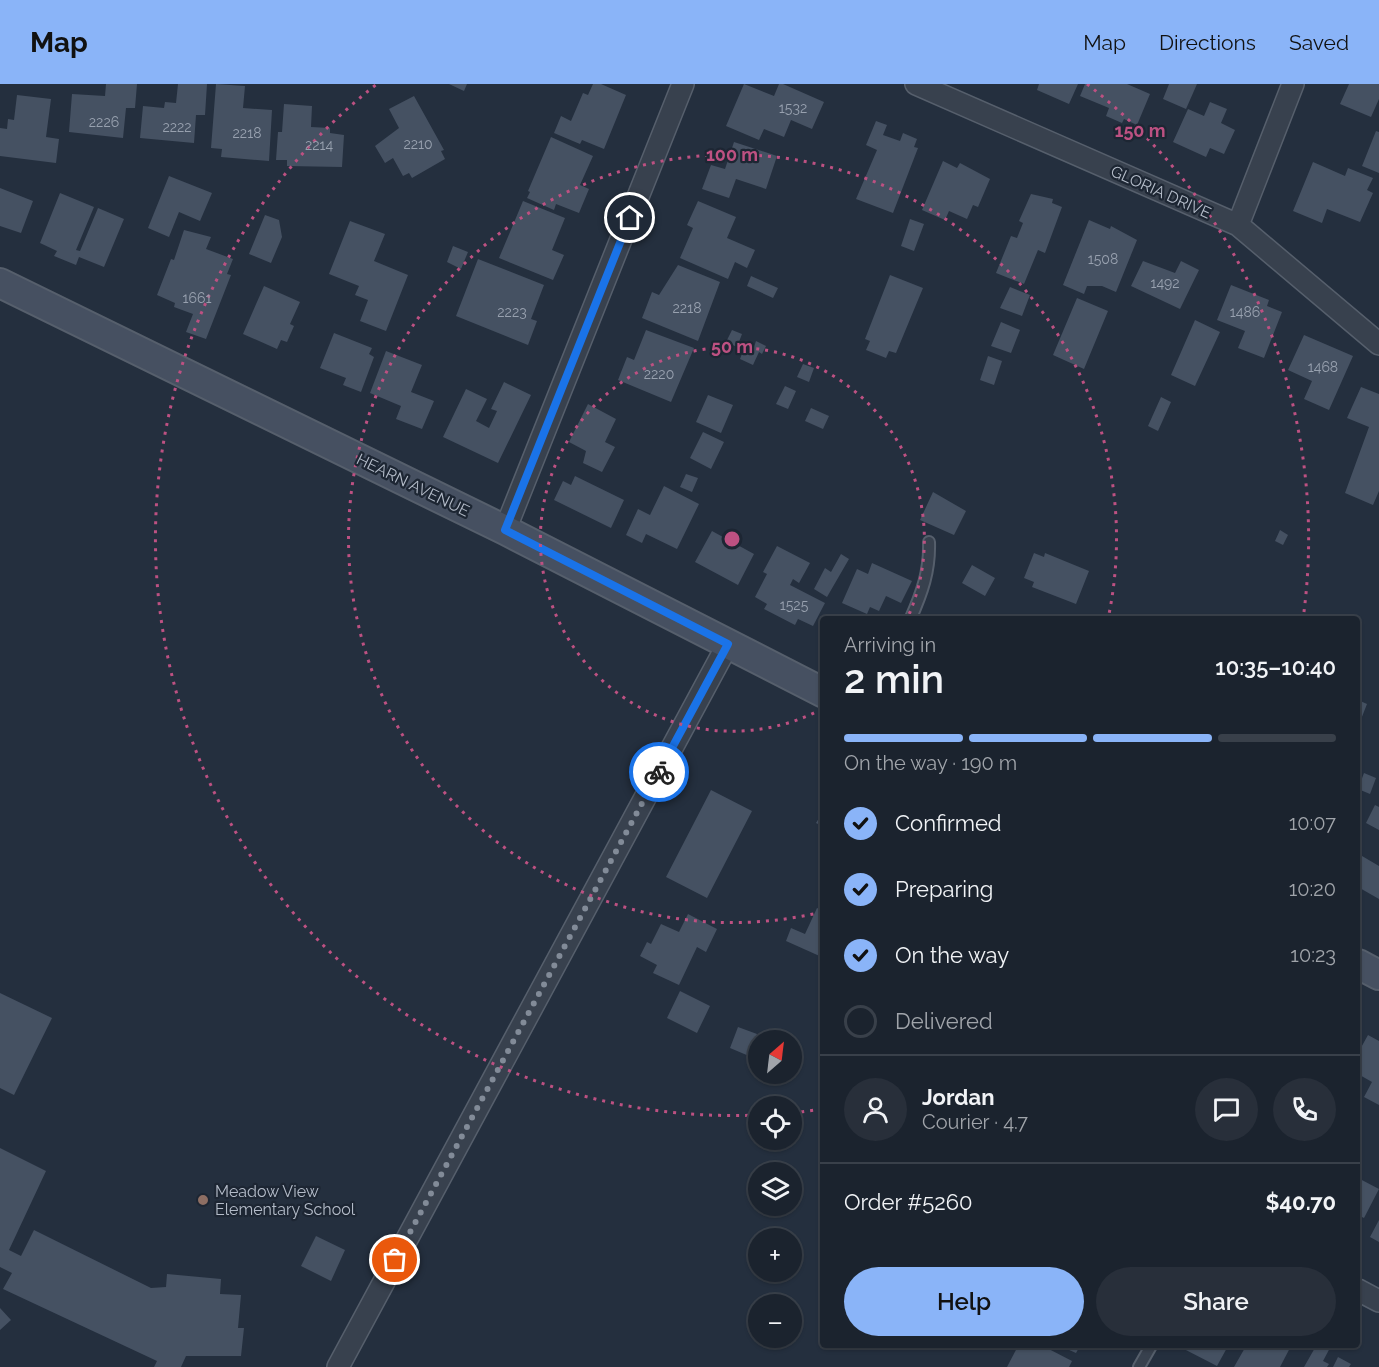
<!DOCTYPE html>
<meta charset="utf-8">
<style>
body{margin:0;font-family:Raleway,sans-serif;background:#282f3a;color:#f1f3f6;height:100vh;display:flex;flex-direction:column;font-size:22px;white-space:nowrap}
*{box-sizing:border-box;margin:0}
p{font-size:20px;color:#a0a4aa}
.icon{flex:none;width:33px;height:33px;fill:none;stroke:currentColor;stroke-width:2;stroke-linecap:round;stroke-linejoin:round}
.map{position:relative;flex:1;overflow:hidden}
.drawer{position:absolute;left:820px;top:532px;width:540px;height:732px;display:flex;flex-direction:column;background:#1b232e;border-radius:6px;box-shadow:0 2px 4px #0004,0 0 0 2px #39404a}
.drawer>*{flex:none}
.needle{width:39px;rotate:28deg}
.buttons{position:absolute;left:748px;top:946px;display:grid;gap:12px}
.buttons a{display:grid;place-items:center;width:54px;height:54px;border-radius:50%;background:#1b232e;box-shadow:0 2px 4px #0004,0 0 0 2px #39404a;font-size:30px}
.pin{position:absolute;display:grid;place-items:center;width:51px;height:51px;color:#fff;margin:-26px;border:3px solid #fff;border-radius:50%;box-shadow:0 2px 6px #0007}
.courier{position:absolute;display:grid;place-items:center;width:60px;height:60px;margin:-30px;border:4px solid #1a73e8;border-radius:50%;background:#fff;color:#222;box-shadow:0 2px 8px #0007}
.summary em{font-style:normal;font-weight:600}
.summary div{display:flex;flex-direction:column-reverse}
.summary{display:flex;align-items:center;justify-content:space-between;height:102px;padding:0 24px}
h1{font-size:39px;font-weight:600;line-height:45px}
.bar{display:grid;grid-template-columns:repeat(4,1fr);gap:9px 6px;align-content:center;height:72px;padding:0 24px}
.bar i{height:8px;border-radius:4px;background:#39404a}
.bar .current{background:#8ab4f8}
.bar p{grid-column:span 4}
.line{display:flex;align-items:center;gap:15px;padding:0 24px;border-top:2px solid #39404a}
.line div{flex:1}
.round{display:grid;place-items:center;flex:none;width:63px;height:63px;border-radius:32px;background:#282f3a}
ol{padding:0 24px;list-style:none}
li{display:flex;align-items:center;gap:18px;height:66px}
li p{margin-inline-start:auto}
li .icon{padding:6px;border-radius:50%;background:#8ab4f8;color:#111;stroke-width:4}
li:last-child{color:#a0a4aa}
li i{width:33px;height:33px;border:3px solid #39404a;border-radius:50%}
.action{display:flex;gap:12px;margin-top:auto;padding:12px 24px}
.action a{flex:1;height:69px;border-radius:36px;background:#8ab4f8;color:#111;font-size:24px;font-weight:600;line-height:69px;text-align:center}
.action a+a{background:#282f3a;color:#f1f3f6}
header{display:flex;align-items:center;gap:36px;box-sizing:border-box;height:84px;padding:0 30px;background:#8ab4f8;color:#111}
header strong{font-size:28px}
nav{display:flex;gap:33px;margin-inline-start:auto;font-size:21px}
.map>svg:first-child{display:block}
</style>
<header>
<strong>Map</strong>
<nav><a>Map</a><a>Directions</a><a>Saved</a></nav>
</header>
<div class="map">
<svg width="1379" height="1283" viewBox="0 0 1379 1283">
<rect width="100%" height="100%" fill="#242f3e"/>
<path fill="#455162" d="M106,0H137L135,24H126L123,54L69,48L72,10L105,12Z
M178,0H207L205,31H196L194,59L140,54L143,22L164,24L165,18L176,19Z
M216,0L245,2L243,24L272,26L269,77L221,73L222,65L211,64Z
M449,0H467L464,7Z
M593,0H601L626,11L604,65L582,56L580,60L554,49L561,32L571,37L583,9L588,11Z
M744,0L774,12L779,0H783L824,18L812,45L791,36L784,53L764,45L759,56L726,42Z
M1039,0H1078L1069,20L1037,6Z
M1085,0H1127L1150,10L1137,41L1124,35L1122,39L1106,32L1109,24L1080,12Z
M1169,0H1197L1186,25L1163,15Z
M1349,0H1379V15L1371,33L1340,20Z
M17,11L51,15L46,53L59,55L56,79L0,72V44L7,45L8,35L14,36Z
M414,12L444,66L441,67L445,75L412,94L409,89L403,92L393,74L385,79L375,62L399,44L389,25Z
M1210,18L1227,25L1221,39L1235,46L1224,70L1210,64L1206,73L1173,58L1188,25L1204,32Z
M284,20L312,22L311,43L330,44V49L344,51L342,83L287,82V76H276L278,48H282Z
M876,37L887,41L883,51L900,57L903,49L917,55L914,63L918,64L893,129L856,115L877,66L866,61Z
M1376,47L1379,48V89L1362,82Z
M551,53L593,72L580,101L589,105L579,129L556,120L554,126L527,114L530,108L528,107Z
M734,58L777,72L766,105L736,95L729,114L702,105L711,81L725,85Z
M943,77L957,84L960,79L990,95L978,123L973,121L967,135L949,127L945,136L922,126Z
M1313,78L1345,92L1348,84L1373,94L1367,106L1373,109L1360,138L1327,125L1322,139L1293,127Z
M169,92L212,109L200,137L179,128L169,153L148,144Z
M0,104L33,117L21,149L0,142Z
M60,109L94,123L76,166L80,167L98,124L124,135L104,183L79,173L76,181L54,172L57,167L40,159Z
M1031,110L1053,115L1052,119L1062,123L1045,169L1038,166L1024,200L996,189L1011,152L1017,154L1023,139L1019,137Z
M523,117L565,134L552,166L564,171L553,196L499,174Z
M698,117L736,133L727,154L755,166L747,184L735,178L728,195L680,174L693,144L687,141Z
M265,131L279,136L282,153L271,179L249,170Z
M910,135L924,140L914,167L901,162Z
M1089,136L1110,145L1111,142L1137,156L1116,208L1102,202H1087L1084,210L1063,201Z
M350,137L385,150L374,177L408,191L386,247L360,237L368,216L355,211L359,202L329,190Z
M184,146L211,153L206,165L233,175L227,190L231,191L206,255L186,248L193,230L174,223L175,219L157,211L171,175L174,176Z
M453,162L468,168L461,185L447,178Z
M478,175L544,201L531,235L537,237L528,261L456,232Z
M1143,177L1175,189L1181,177L1199,186L1180,225L1131,202Z
M678,181L720,198L698,257L642,234L652,208L659,211Z
M890,191L923,204L896,269L889,267L886,274L866,266L870,257L865,255Z
M751,192L778,204L773,214L747,202Z
M1231,201L1269,216L1267,222L1282,228L1264,274L1238,264L1245,247L1217,236Z
M264,202L300,218L290,240L294,242L287,258L281,256L277,265L243,250Z
M1010,203L1030,211L1022,232L1000,224Z
M1077,214L1108,227L1084,285L1053,271Z
M1195,236L1220,248L1195,302L1171,291Z
M1001,238L1020,246L1011,269L991,262Z
M646,246L694,264L671,318L618,296L627,273L634,276Z
M732,246L742,250L737,263L726,258Z
M334,249L372,264L369,270L374,273L361,308L343,301L346,294L320,284Z
M1304,251L1353,272L1329,326L1304,315L1312,297L1288,286Z
M756,257L766,262L762,270L759,268L753,281L740,275L745,262L753,266Z
M386,267L422,281L411,308L434,317L422,345L396,335L401,322L370,309Z
M988,272L1002,277L994,301L980,296Z
M803,280L814,284L809,298L797,293Z
M504,298L531,311L498,379L443,353L466,305L487,315L476,337L489,344L497,327L491,325Z
M785,302L796,307L788,325L776,320Z
M1361,303L1379,310V407L1373,421L1345,409L1369,343L1347,334Z
M708,311L733,321L721,349L696,338Z
M1161,313L1171,318L1158,347L1148,342Z
M588,320L616,335L605,358L615,363L602,388L583,379L586,367L569,358Z
M811,324L829,332L823,345L805,337Z
M703,348L724,358L711,385L690,374Z
M686,390L698,394L692,408L680,403Z
M575,392L624,416L611,444L554,416L563,397L571,401Z
M664,402L699,420L677,465L646,450L642,459L626,451L638,425L650,431Z
M933,408L966,427L954,451L920,436Z
M1280,446L1288,451L1283,461L1275,457Z
M712,447L754,470L738,501L695,478Z
M777,462L810,479L799,499L793,495L790,501L825,519L813,542L798,535L795,541L764,525L767,520L755,513L767,490L763,488Z
M1034,469L1044,473L1045,469L1089,487L1076,520L1032,503L1034,498L1024,494Z
M841,470L849,475L827,513L814,505L825,484L831,488Z
M872,479L912,497L901,519L886,512L879,527L870,523L867,530L842,519L857,485L868,490Z
M972,481L995,494L985,512L962,499Z
M1358,616L1367,620L1358,643Z
M1364,689L1376,694L1370,710L1358,705Z
M711,706L752,727L707,814L666,793Z
M1375,721L1379,723V746L1366,739Z
M824,726V743L816,739Z
M1362,772L1379,782V815L1358,803V781Z
M817,824L824,827V874L786,857L791,844L805,850Z
M688,830L717,845L706,868L697,863L679,901L653,889L657,881L640,872L647,858L651,860L661,840L679,848Z
M680,907L710,922L697,949L667,934Z
M0,909L52,934L14,1011L0,1004Z
M738,943L757,950L749,972L730,964Z
M1368,951L1379,957V1021L1364,1013L1372,998L1358,990V969Z
M0,1064L46,1087L9,1166L21,1172L34,1146L151,1204L166,1203L167,1190L221,1195L220,1210L241,1211L238,1244H244L241,1272H186L181,1283H154L157,1277L3,1205L12,1189L0,1183Z
M1358,1094L1379,1105L1364,1134L1358,1131Z
M1379,1136V1158L1370,1153Z
M316,1152L345,1166L331,1197L301,1182Z
M0,1224L11,1236L0,1246Z
M1018,1262H1043L1072,1277L1069,1283H1007Z
M1060,1262H1080L1076,1269Z
M1183,1262H1228L1217,1282L1182,1264Z
M1246,1262L1266,1264L1269,1262L1274,1264L1275,1262H1291L1280,1283H1234Z
M1316,1262H1331L1323,1277L1329,1280L1327,1283H1304Z
M1338,1273L1351,1280L1349,1283H1333Z"/>
<g fill="none" stroke-linecap="round" stroke-linejoin="round">
<g stroke="#565f6c" stroke-width="14">
<path id="service" d="M910,536C922,509 930,487 929,458
M1139,1283L1151,1262"/>
</g>
<g stroke="#565f6c" stroke-width="24">
<path id="minor" d="M916,0L1238,141L1379,260
M1238,141L1293,0
M505,446L683,0
M1358,1206L1379,1217
M338,1283L728,560"/>
</g>
<g stroke="#565f6c" stroke-width="32">
<path id="secondary" d="M0,199L505,446L824,609
M1358,880L1379,891"/>
</g>
<use href="#service" stroke="#38414e" stroke-width="10"/>
<use href="#minor" stroke="#38414e" stroke-width="21"/>
<use href="#secondary" stroke="#465061" stroke-width="28"/>
</g>
<g fill="none" stroke-linecap="round" stroke-linejoin="round">
<path stroke="#828b98" stroke-width="6" stroke-dasharray="0 10.8" d="M395,1176L659,688"/>
<path stroke="#1a73e8" stroke-width="8" d="M630,134L505,446L728,560L659,688"/>
</g>
<g fill="none" stroke="#bd5182" stroke-width="3" stroke-dasharray="3 6">
<path d="M822 625A192 192 0 1 1 907 535"/>
<path d="M822 828A384 384 0 1 1 1108 535"/>
<path d="M822 1025A577 577 0 0 1 792 1029M757 1031A577 577 0 0 1 377 0M1087 0A577 577 0 0 1 1303 535"/>
</g>
<circle fill="#8d6e63" stroke="#1d2633" stroke-width="2" cx="203" cy="1116" r="6"/>
<g text-anchor="middle" dominant-baseline="central" stroke-width="4.5" stroke-linejoin="round" paint-order="stroke">
<g font-size="14" fill="#98a1af">
<text x="793" y="24">1532</text>
<text x="104" y="38">2226</text>
<text x="177" y="43">2222</text>
<text x="247" y="49">2218</text>
<text x="418" y="60">2210</text>
<text x="319" y="61">2214</text>
<text x="1103" y="175">1508</text>
<text x="1165" y="199">1492</text>
<text x="197" y="214">1661</text>
<text x="687" y="224">2218</text>
<text x="512" y="228">2223</text>
<text x="1245" y="228">1486</text>
<text x="1323" y="283">1468</text>
<text x="659" y="290">2220</text>
<text x="794" y="521">1525</text>
</g>
<g font-size="16" fill="#b4bcc9" stroke="#1d2633">
<text transform="translate(1161 108) rotate(24)">GLORIA DRIVE</text>
<text transform="translate(413 401) rotate(26)">HEARN AVENUE</text>
</g>
<g font-size="16" fill="#b4bcc9" stroke="#1d2633" text-anchor="start">
<text x="215" y="1107">Meadow View<tspan x="215" dy="18">Elementary School</tspan></text>
</g>
</g>
<circle cx="732" cy="455" r="9" fill="#bd5182" stroke="#1d2633" stroke-width="3"/>
<g font-size="18" text-anchor="middle" font-weight="bold" fill="#bd5182" stroke="#1d2633" stroke-width="4.5" stroke-linejoin="round" paint-order="stroke">
<text x="1140" y="53">150 m</text>
<text x="732" y="77">100 m</text>
<text x="732" y="269">50 m</text>
</g>
</svg>
<div class="buttons">
<a><svg class="needle" viewBox="-14 -14 28 28"><path d="M0-13l5 13h-10z" fill="#e53935"/><path d="M0 13l5-13h-10z" fill="#a0a4aa"/></svg></a>
<a><svg class="icon" aria-label="locate" viewBox="0 0 24 24"><circle cx="12" cy="12" r="6"/><path d="M12 2v4M12 18v4M2 12h4M18 12h4"/></svg></a>
<a><svg class="icon" aria-label="layers" viewBox="0 0 24 24"><path d="M12 4l9 5-9 5-9-5zM3 14l9 5 9-5"/></svg></a>
<a>+</a>
<a>−</a>
</div>
<div class="pin" style="left:395px;top:1176px;background:#ea580c"><svg class="icon" aria-label="bag" viewBox="0 0 24 24"><path d="M5 8h14l-1 12H6zM9 8a3 3 0 0 1 6 0"/></svg></div>
<div class="pin" style="left:630px;top:134px;background:#1f2937"><svg class="icon" aria-label="home" viewBox="0 0 24 24"><path d="M3 11l9-7 9 7M6 9v11h12V9"/></svg></div>
<div class="courier" style="left:659px;top:688px"><svg class="icon" aria-label="bike" viewBox="0 0 24 24"><circle cx="6" cy="16" r="4"/><circle cx="18" cy="16" r="4"/><path d="M6 16l4-8h5l3 8M10 8l3 8H6M13 5h3"/></svg></div>
<section class="drawer">
<div class="summary"><div><h1>2 min</h1><p>Arriving in</p></div><em>10:35–10:40</em></div>
<div class="bar"><i class="current"></i><i class="current"></i><i class="current"></i><i></i><p>On the way · 190 m</p></div>
<ol>
<li><svg class="icon" aria-label="check" viewBox="0 0 24 24"><path d="M5 12l5 5 9-10"/></svg>Confirmed<p>10:07</p></li>
<li><svg class="icon" aria-label="check" viewBox="0 0 24 24"><path d="M5 12l5 5 9-10"/></svg>Preparing<p>10:20</p></li>
<li><svg class="icon" aria-label="check" viewBox="0 0 24 24"><path d="M5 12l5 5 9-10"/></svg>On the way<p>10:23</p></li>
<li><i></i>Delivered</li>
</ol>
<div class="line" style="height:108px"><a class="round"><svg class="icon" aria-label="person" viewBox="0 0 24 24"><circle cx="12" cy="8" r="4"/><path d="M4 21q1-7 8-7t8 7"/></svg></a><div><b>Jordan</b><p>Courier · 4.7</p></div><a class="round"><svg class="icon" aria-label="chat" viewBox="0 0 24 24"><path d="M4 5h16v11H9l-5 4z"/></svg></a><a class="round"><svg class="icon" aria-label="phone" viewBox="0 0 24 24"><path d="M5 4h4l2 5-3 2q2 4 5 5l2-3 5 2v4C11 20 4 13 5 4z"/></svg></a></div>
<div class="line" style="height:78px"><div>Order #5260</div><b>$40.70</b></div>
<div class="action"><a>Help</a><a>Share</a></div>
</section>
</div>
